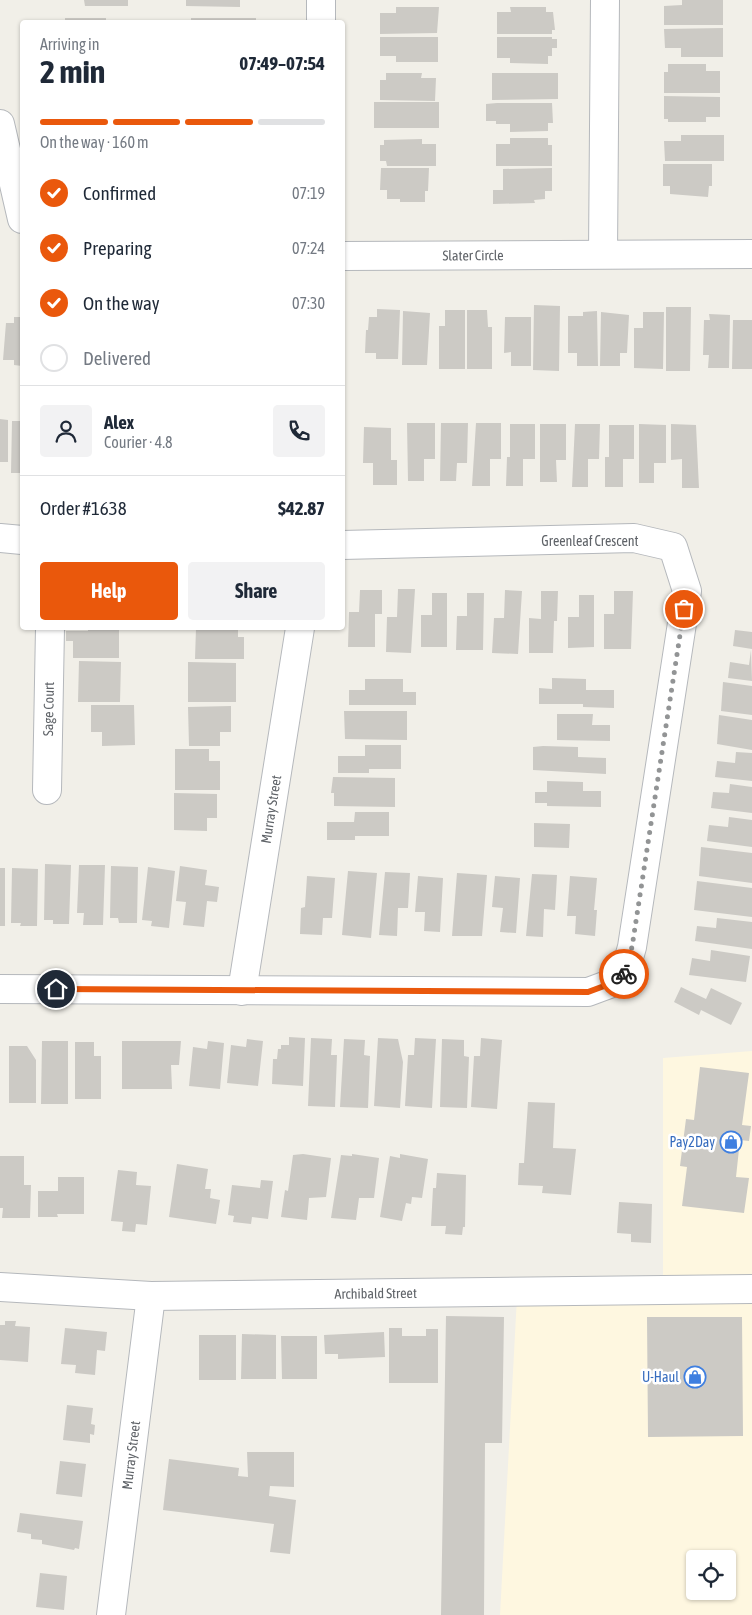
<!DOCTYPE html>
<meta charset="utf-8">
<style>
body{margin:0;font-family:"Asap Condensed",sans-serif;background:#f2f2f3;color:#1f2937;height:100vh;display:flex;flex-direction:column;font-size:19px;white-space:nowrap}
*{box-sizing:border-box;margin:0}
p{font-size:16px;color:#747a83}
.icon{flex:none;width:28px;height:28px;fill:none;stroke:currentColor;stroke-width:2;stroke-linecap:round;stroke-linejoin:round}
.map{position:relative;flex:1;overflow:hidden}
.side{position:absolute;left:20px;top:20px;width:325px;height:610px;display:flex;flex-direction:column;background:#fff;border-radius:5px;box-shadow:0 1px 4px #0004}
.side>*{flex:none}
.tools{position:absolute;left:686px;top:1550px;display:grid;gap:10px}
.tools a{display:grid;place-items:center;width:50px;height:50px;border-radius:5px;background:#fff;box-shadow:0 1px 4px #0004;font-size:25px}
.pin{position:absolute;display:grid;place-items:center;width:42px;height:42px;color:#fff;margin:-21px;border:2px solid #fff;border-radius:50%;box-shadow:0 1px 5px #0007}
.courier{position:absolute;display:grid;place-items:center;width:50px;height:50px;margin:-25px;border:4px solid #ea580c;border-radius:50%;background:#fff;color:#222;box-shadow:0 1px 6px #0007}
.summary em{font-style:normal;font-weight:700}
.summary div{display:flex;flex-direction:column-reverse}
.summary{display:flex;align-items:center;justify-content:space-between;height:85px;padding:0 20px}
h1{font-size:32px;font-weight:700;line-height:38px}
.bar{display:grid;grid-template-columns:repeat(4,1fr);gap:8px 5px;align-content:center;height:60px;padding:0 20px}
.bar i{height:6px;border-radius:4px;background:#e0e1e3}
.bar .selected{background:#ea580c}
.bar p{grid-column:span 4}
.line{display:flex;align-items:center;gap:12px;padding:0 20px;border-top:1px solid #e0e1e3}
.line div{flex:1}
.round{display:grid;place-items:center;flex:none;width:52px;height:52px;border-radius:5px;background:#f2f2f3}
ol{padding:0 20px;list-style:none}
li{display:flex;align-items:center;gap:15px;height:55px}
li p{margin-inline-start:auto}
li .icon{padding:5px;border-radius:50%;background:#ea580c;color:#fff;stroke-width:4}
li:last-child{color:#747a83}
li i{width:28px;height:28px;border:2px solid #e0e1e3;border-radius:50%}
.cta{display:flex;gap:10px;margin-top:auto;padding:10px 20px}
.cta a{flex:1;height:58px;border-radius:5px;background:#ea580c;color:#fff;font-size:20px;font-weight:700;line-height:58px;text-align:center}
.cta a+a{background:#f2f2f3;color:#1f2937}
.map>svg:first-child{display:block}
</style>
<div class="map">
<svg width="752" height="1615" viewBox="0 0 752 1615">
<rect width="100%" height="100%" fill="#f1efe8"/>
<path fill="#fef7e0" fill-rule="evenodd" d="M752,1051V1615H500L518,1278L663,1280V1058ZM695,1559H728V1591H695Z"/>
<path fill="#cccac5" d="M84,0H128V6H85Z
M186,0H240V7L186,6Z
M682,0H723V25H664V6L682,5Z
M396,7H439L437,33L380,34V13H396Z
M510,7H546V12H553L555,30H552V34H497V12H511Z
M65,18H106V22H65Z
M191,18H256V22H191Z
M723,28V57H681V48H665L664,29Z
M380,37H438V62H396V56H380Z
M497,37H552V39H557V48H552V56H548V64L510,63V58H497Z
M668,64H706V71H720V93H664V72H668Z
M386,73H422L421,78H436L435,101L380,100V80H386Z
M492,73H558V99L492,100Z
M664,96L720,97V117H706V122H668V119H664Z
M374,102H439V128H374Z
M497,103H552L553,123H548V131L510,132V124H496V121H486V104Z
M681,135H724V161H665L664,141H681Z
M510,138H548V145H552V166H496V144H510Z
M422,139V144H436V166H387L386,161H380V145H384V140Z
M663,164H712V186H709L708,197L670,194V186H663Z
M381,168H429L428,191H425V202H400V199H387V190H380Z
M552,168V191H545V199L534,200L535,203L493,204V190H503V169Z
M534,305L560,306L559,371L533,370Z
M666,307H691L690,371H666Z
M377,309L400,310L398,359H376V353H365L366,330H368L369,317H377Z
M445,310H465V369H439V326H445Z
M467,310H487L488,327H492V369H467Z
M403,311L430,313L427,365H402Z
M597,311L598,366H577V353H568V316H583V312Z
M601,312L629,315L627,353H620V366H600Z
M643,312H664L663,369L634,368V328H643Z
M709,314L730,315L729,368H708L709,355H703L704,320H710Z
M14,317H22V366L14,365V360H3L6,323H14Z
M505,317H531V366H511V352L504,353Z
M733,320H752V369H732Z
M0,419L8,420V462H0Z
M12,421H22V473H11Z
M407,423H435V459H424V481H408Z
M441,423H468L467,463H457L456,481H440Z
M476,423H501V459H490V486H472Z
M510,424H535V459H523V486H506L507,457H510Z
M540,424H566V460H556L557,482H540Z
M575,424H600L599,459H588V487H572Z
M639,424L666,425V463H654V483H639Z
M671,424L696,425L699,488H682V459L671,460Z
M609,425H634V459H623V487H605V457H609Z
M364,427L391,428V460H397V485H373V463H363Z
M398,589H415L411,653L386,652L387,617H397Z
M360,590H382V614H375V647H348L349,612H359Z
M505,590L522,591L518,654L492,653L494,618H504Z
M541,591H558L557,621H554L553,653H529V618L541,619Z
M614,591H633L631,649H604V614H614Z
M432,593H447V647H421V615H432Z
M467,593H484L483,650H456L457,616H467Z
M579,595H594V647L568,648V617H579Z
M88,628H119V658H73V641H66V631H88Z
M196,628H238V637H244V659H195Z
M735,630L752,632V649L733,646Z
M751,650L752,681L728,678L730,662L749,665Z
M79,661L121,662L120,702H78Z
M188,662L236,663V702H188Z
M552,678L586,679V690H614V708L583,707V704H539V688L552,689Z
M365,679H403V692H416V705H349V690H365Z
M723,682L752,686V715L721,711Z
M91,705H134L135,745L102,746V732H91Z
M231,706V732H220V746H189L188,707Z
M344,711H407V740L345,739Z
M557,714H593L592,725H610V741L557,740Z
M719,715L752,720V750L717,744Z
M365,745H401V769H369V773H338V756H365Z
M543,746L578,747V757L606,758V774L533,770V747Z
M175,749H209V761H220V790H175Z
M736,752L752,753V781L715,777L717,761L735,763Z
M333,777L395,778V807L334,806V793H331Z
M547,781L583,782V791H601V807L547,806V803H535V792H547Z
M730,784L752,787V813L711,808L713,792L729,793Z
M174,793L217,794V818H207V831L174,830Z
M355,812H389V836H355V840H327V822H354Z
M729,817L752,820V847L707,841L709,825L728,827Z
M534,823L570,824L569,848L534,847Z
M701,847L752,853V883L699,876Z
M45,864L71,865L69,924H53V920H44Z
M79,865H105L103,925H83L84,913H77Z
M111,866L138,867L137,923H119L118,918H110Z
M180,866L207,870L205,885L219,887L217,902L207,901L204,927L183,925L186,902L176,901Z
M148,867L175,871L169,928L151,926L152,921L142,920Z
M0,868H5V926H0Z
M12,868L38,869L37,926H20L21,923H11Z
M348,871L377,873L371,938L342,935Z
M385,872L410,873L408,908H398L397,936L379,935Z
M457,873L487,875L482,936H452Z
M532,874L557,875L555,910L544,909L543,937L526,936Z
M307,876L335,878L332,918H323L322,935L300,934L301,908L305,907Z
M418,876L443,878L440,932L424,931L425,912H415Z
M495,876L520,878L516,933L500,932L503,908L492,907Z
M570,876L597,878L594,910H597L595,936L575,934L576,916H567Z
M697,881L752,888V917L694,910Z
M717,918L752,922V949L695,941L697,926L716,928Z
M711,950L750,956L746,982L689,975L692,958L710,961Z
M681,987L706,999L711,988L742,1003L731,1025L701,1010L699,1015L674,1002Z
M289,1037L305,1038L303,1086L272,1084L273,1059H277L278,1049H281V1045H289Z
M311,1038L332,1039L331,1055H337L335,1107L308,1106Z
M378,1038L398,1039L403,1062L400,1108L374,1106Z
M415,1038L436,1039L432,1108L405,1106L408,1055H414Z
M481,1038L502,1040L497,1109L471,1107L474,1056H480Z
M247,1039L263,1041L258,1086L227,1083L231,1045L246,1047Z
M344,1039L365,1040L364,1055L370,1056L368,1108L340,1107Z
M442,1039L464,1040V1056L469,1057L467,1108L440,1107Z
M42,1041H68V1104H41Z
M122,1041H181L179,1065H171L172,1089H122Z
M208,1041L224,1043L220,1089L189,1086L193,1047L207,1049Z
M75,1042H94V1056H101V1099H75Z
M9,1046H27L36,1060V1103H9Z
M700,1067L749,1073L742,1125L751,1126L749,1141L740,1140L736,1177L749,1178L744,1213L682,1206L687,1167L680,1166L686,1119L694,1120Z
M528,1102L555,1103L553,1148L576,1149L571,1195L542,1193L543,1186L518,1185L519,1163H524Z
M303,1154L331,1158L326,1197L309,1198L307,1220L281,1217L285,1190L288,1191L293,1155Z
M352,1154L379,1158L374,1198H359L356,1220L331,1218L341,1155L352,1156Z
M400,1154L428,1159L422,1198L412,1197L411,1204L406,1203L402,1221L380,1217L390,1156L400,1158Z
M0,1156H24V1185H31L30,1218H2L3,1208H0Z
M177,1164L208,1169L205,1189H211L210,1198L220,1200L216,1224L169,1217Z
M118,1170L137,1172L136,1185L151,1186L147,1225L136,1224L135,1232L122,1231L123,1222L111,1221Z
M437,1173L466,1175L465,1227H463L462,1235L445,1234L446,1226H431L433,1188H436Z
M58,1177H84V1214H57L58,1217H38V1191H58Z
M261,1180L273,1181L268,1219L252,1217L251,1224L233,1222L234,1216L228,1215L232,1185L260,1188Z
M619,1202L652,1204L651,1243L631,1242V1234L617,1233Z
M446,1316L504,1317L502,1443H485L484,1615H441Z
M647,1317H742L743,1436L648,1437Z
M5,1321H16L15,1326L30,1327L28,1362L0,1360V1325H5Z
M65,1328L107,1332L105,1351L97,1350L95,1375L75,1373L76,1365L61,1364Z
M389,1328H402V1336H426V1329H438V1383H389Z
M384,1332L385,1357L338,1359V1354H325L324,1335Z
M242,1334L276,1335V1379H241Z
M199,1335H236V1380H199Z
M281,1336H317V1379H282Z
M67,1405L93,1408L91,1424L95,1425L94,1435L90,1434V1443L63,1440Z
M247,1452H294V1487L270,1486L269,1496L296,1500L290,1554L270,1552L274,1524L163,1510L169,1459L239,1468L238,1476L248,1477Z
M60,1461L86,1464L82,1497L56,1494Z
M20,1513L83,1521L79,1549L75,1548L74,1550L42,1544V1540L31,1539V1534L17,1532Z
M40,1573L67,1576L64,1610L36,1607Z"/>
<g fill="none" stroke-linecap="round" stroke-linejoin="round">
<g stroke="#b5b8bc" stroke-width="30">
<g id="minor">
<path d="M321,0V22"/>
<path d="M0,124L22,219"/>
<path d="M603,254L605,0"/>
<path id="s1" d="M342,256L752,254"/>
<path d="M0,538L22,540"/>
<path id="s2" d="M47,790L50,628"/>
<path d="M0,989L588,992L623,979L632,947L687,591L673,547L634,538L342,545"/>
<path id="s3" d="M242,991L300,628"/>
<path id="s4" d="M0,1287L151,1296L752,1289"/>
<path id="s5" d="M111,1615L151,1296"/>
</g>
</g>
<use href="#minor" stroke="#fff" stroke-width="28"/>
</g>
<g fill="none" stroke-linecap="round" stroke-linejoin="round">
<path stroke="#929495" stroke-width="5" stroke-dasharray="0 9" d="M624,974L632,947L684,609"/>
<path stroke="#ea580c" stroke-width="6" d="M56,989L588,992L623,979L624,974"/>
</g>
<defs>
<g id="shop-ring" transform="scale(1.125)"><circle r="9.5" fill="#fff" stroke="#3f7fe0" stroke-width="1.5"/><path d="M-5-2.5h2.3a2.7 3.5 0 0 1 5.4 0H5L5.5 6h-11ZM-1.5-2.5h3a1.5 2.3 0 0 0-3 0Z" fill="#3f7fe0"/></g>
</defs>
<g fill-rule="evenodd">
<use href="#shop-ring" x="731" y="1142"/>
<use href="#shop-ring" x="695" y="1377"/>
</g>
<g text-anchor="middle" dominant-baseline="central" stroke-width="5" stroke-linejoin="round" paint-order="stroke">
<g font-size="14" fill="#5f6368" stroke="#fff">
<text stroke="none"><textPath href="#s1" startOffset="131">Slater Circle</textPath></text>
<text x="590" y="541">Greenleaf Crescent</text>
<text stroke="none"><textPath href="#s2" startOffset="81">Sage Court</textPath></text>
<text stroke="none"><textPath href="#s3" startOffset="184">Murray Street</textPath></text>
<text stroke="none"><textPath href="#s4" startOffset="376">Archibald Street</textPath></text>
<text stroke="none"><textPath href="#s5" startOffset="161">Murray Street</textPath></text>
</g>
<g font-size="14" fill="#366cbe" stroke="#fff" text-anchor="end">
<text x="715" y="1142">Pay2Day</text>
<text x="679" y="1377">U-Haul</text>
</g>
</g>
</svg>
<div class="tools">
<a><svg class="icon" aria-label="locate" viewBox="0 0 24 24"><circle cx="12" cy="12" r="6"/><path d="M12 2v4M12 18v4M2 12h4M18 12h4"/></svg></a>
</div>
<div class="pin" style="left:684px;top:609px;background:#ea580c"><svg class="icon" aria-label="bag" viewBox="0 0 24 24"><path d="M5 8h14l-1 12H6zM9 8a3 3 0 0 1 6 0"/></svg></div>
<div class="pin" style="left:56px;top:989px;background:#1f2937"><svg class="icon" aria-label="home" viewBox="0 0 24 24"><path d="M3 11l9-7 9 7M6 9v11h12V9"/></svg></div>
<div class="courier" style="left:624px;top:974px"><svg class="icon" aria-label="bike" viewBox="0 0 24 24"><circle cx="6" cy="16" r="4"/><circle cx="18" cy="16" r="4"/><path d="M6 16l4-8h5l3 8M10 8l3 8H6M13 5h3"/></svg></div>
<section class="side">
<div class="summary"><div><h1>2 min</h1><p>Arriving in</p></div><em>07:49–07:54</em></div>
<div class="bar"><i class="selected"></i><i class="selected"></i><i class="selected"></i><i></i><p>On the way · 160 m</p></div>
<ol>
<li><svg class="icon" aria-label="check" viewBox="0 0 24 24"><path d="M5 12l5 5 9-10"/></svg>Confirmed<p>07:19</p></li>
<li><svg class="icon" aria-label="check" viewBox="0 0 24 24"><path d="M5 12l5 5 9-10"/></svg>Preparing<p>07:24</p></li>
<li><svg class="icon" aria-label="check" viewBox="0 0 24 24"><path d="M5 12l5 5 9-10"/></svg>On the way<p>07:30</p></li>
<li><i></i>Delivered</li>
</ol>
<div class="line" style="height:90px"><a class="round"><svg class="icon" aria-label="person" viewBox="0 0 24 24"><circle cx="12" cy="8" r="4"/><path d="M4 21q1-7 8-7t8 7"/></svg></a><div><b>Alex</b><p>Courier · 4.8</p></div><a class="round"><svg class="icon" aria-label="phone" viewBox="0 0 24 24"><path d="M5 4h4l2 5-3 2q2 4 5 5l2-3 5 2v4C11 20 4 13 5 4z"/></svg></a></div>
<div class="line" style="height:65px"><div>Order #1638</div><b>$42.87</b></div>
<div class="cta"><a>Help</a><a>Share</a></div>
</section>
</div>
